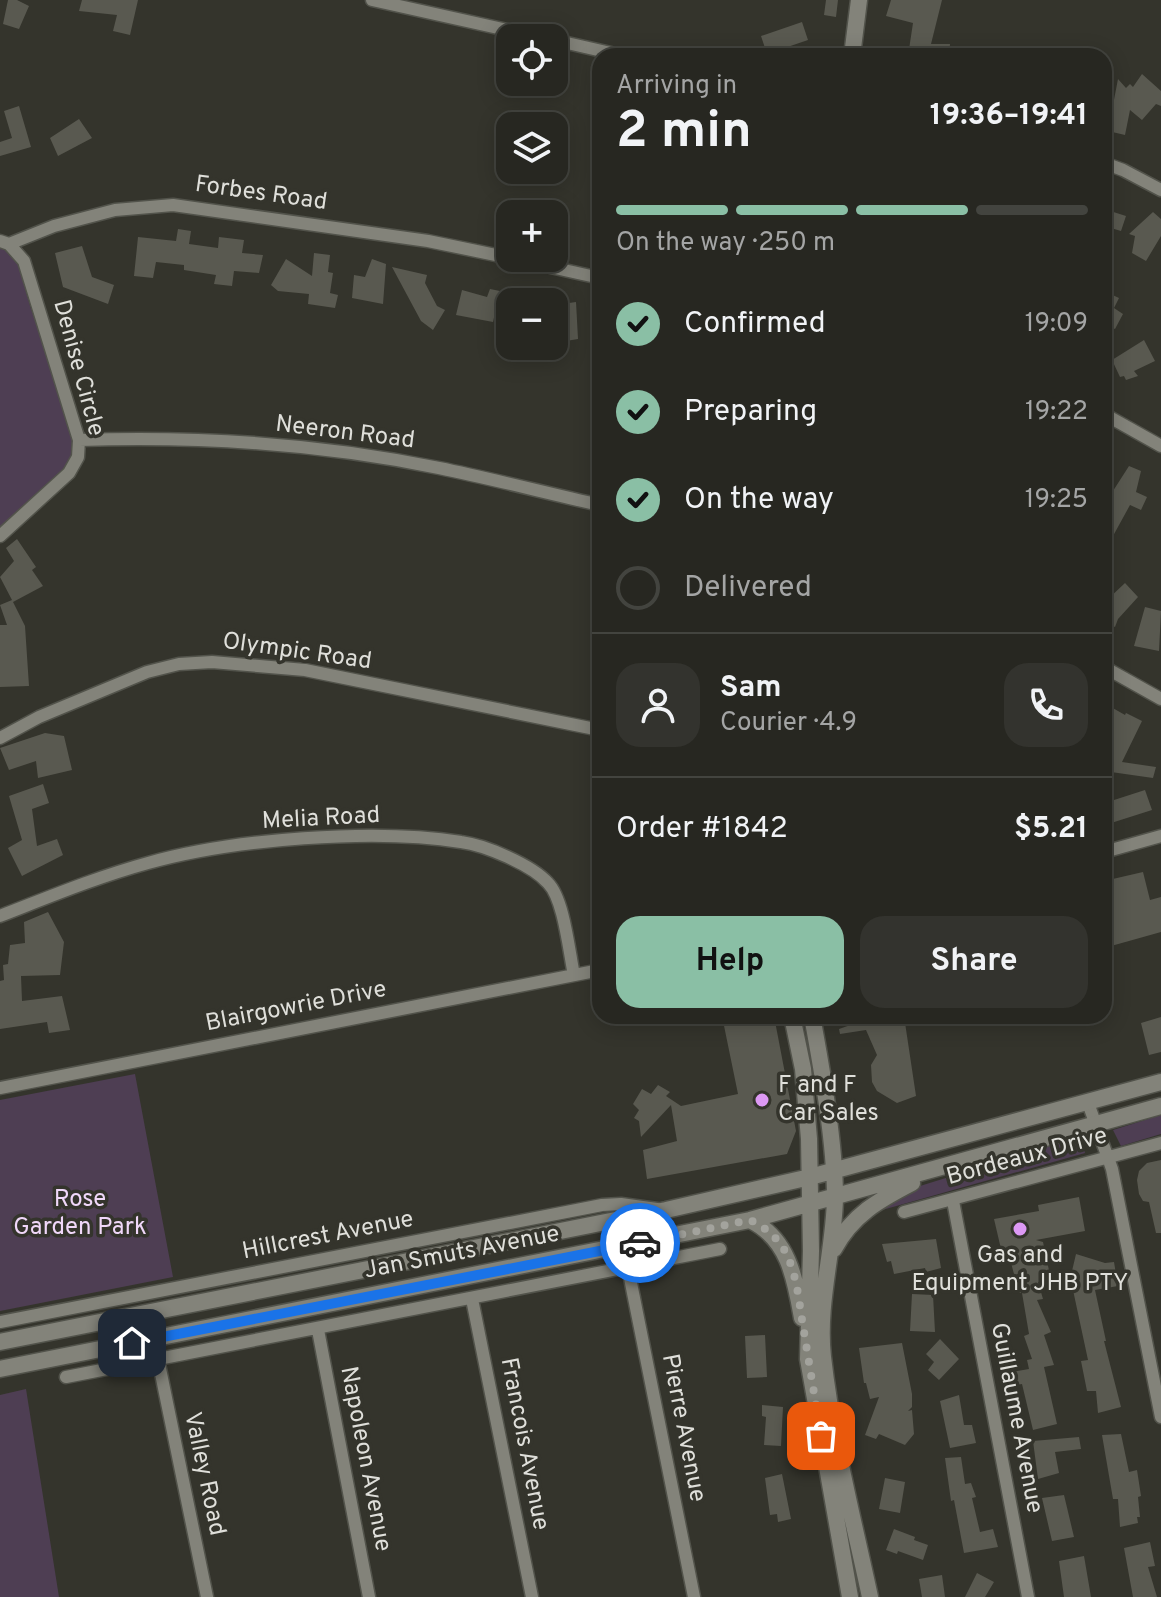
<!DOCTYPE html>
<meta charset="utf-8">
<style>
body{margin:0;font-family:Overpass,sans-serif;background:#33332e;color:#f1f3f6;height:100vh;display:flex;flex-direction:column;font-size:30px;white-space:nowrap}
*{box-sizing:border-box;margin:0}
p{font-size:26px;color:#a4a5a5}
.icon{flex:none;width:44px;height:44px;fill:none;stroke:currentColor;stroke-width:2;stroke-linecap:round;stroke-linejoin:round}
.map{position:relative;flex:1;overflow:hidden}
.drawer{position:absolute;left:592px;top:48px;width:520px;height:976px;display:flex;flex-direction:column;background:#272721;border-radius:24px;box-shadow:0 4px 20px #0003,0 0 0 2px #43443f}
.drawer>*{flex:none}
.tools{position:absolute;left:496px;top:24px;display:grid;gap:16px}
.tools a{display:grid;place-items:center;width:72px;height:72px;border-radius:16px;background:#272721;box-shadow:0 4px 20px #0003,0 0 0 2px #43443f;font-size:40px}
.pin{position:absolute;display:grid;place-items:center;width:68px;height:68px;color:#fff;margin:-34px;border-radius:16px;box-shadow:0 4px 12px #0006}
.courier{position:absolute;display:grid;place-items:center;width:80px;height:80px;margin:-40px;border:6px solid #1a73e8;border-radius:50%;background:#fff;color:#222;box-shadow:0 2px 10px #0007}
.summary em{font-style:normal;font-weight:700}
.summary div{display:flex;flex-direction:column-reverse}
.summary{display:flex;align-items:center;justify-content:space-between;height:136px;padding:0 24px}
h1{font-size:52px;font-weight:700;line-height:60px}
.bar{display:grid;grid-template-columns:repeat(4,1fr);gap:12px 8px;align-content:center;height:96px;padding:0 24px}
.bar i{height:10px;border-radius:6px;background:#43443f}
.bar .current{background:#8abfa5}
.bar p{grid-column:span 4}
.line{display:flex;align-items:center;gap:20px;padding:0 24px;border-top:2px solid #43443f}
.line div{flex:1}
.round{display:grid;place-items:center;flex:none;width:84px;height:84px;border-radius:24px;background:#33332e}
ol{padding:0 24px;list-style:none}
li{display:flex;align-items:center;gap:24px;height:88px}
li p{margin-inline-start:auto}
li .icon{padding:8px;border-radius:50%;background:#8abfa5;color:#111;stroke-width:4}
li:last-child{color:#a4a5a5}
li i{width:44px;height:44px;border:4px solid #43443f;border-radius:50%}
.primary-button{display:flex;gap:16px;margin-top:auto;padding:16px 24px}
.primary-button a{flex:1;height:92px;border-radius:24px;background:#8abfa5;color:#111;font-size:32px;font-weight:700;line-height:92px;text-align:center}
.primary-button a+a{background:#33332e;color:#f1f3f6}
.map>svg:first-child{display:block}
</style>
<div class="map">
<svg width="1161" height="1597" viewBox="0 0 1161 1597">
<rect width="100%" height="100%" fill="#34342c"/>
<path fill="#4e3e53" d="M0,243L13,246L31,309L81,444L78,457L0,539Z
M135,1074L173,1277L0,1311V1100Z
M1161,1115V1134L1121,1146L1113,1130Z
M1081,1136L1085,1153L875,1212L920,1186Z
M26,1389L59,1597H0V1395Z"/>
<path fill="#595950" d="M8,0H17L29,6L19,29L3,24Z
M82,0H138L130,35L113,31L117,15L79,11Z
M826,0H838L836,17L824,15Z
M891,0H942L931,44H950L949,56H908L913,23L886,16Z
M802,22L808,40L767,54L761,36Z
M1142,74L1161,91V106L1156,104L1142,120L1130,110L1125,135L1108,131L1118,79L1126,88L1130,84L1133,87Z
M19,106L31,147L0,156V142L12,138L4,111Z
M79,119L92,138L58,156L50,138Z
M1104,209L1126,216L1121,231L1104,226Z
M1153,212L1161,219V236L1146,261L1132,253L1135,236L1129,234Z
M178,229L191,231L189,244L218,248L219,237L244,240L242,253L263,255L259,273L234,271L232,286L214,284L216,275L184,270V265L156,262L153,278L134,276L138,237L176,241Z
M82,246L92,277L114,285L108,304L63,287L55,253Z
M314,253L330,255L328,272L333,273L330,293L338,295L335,308L308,304L309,294L278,291L271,285L286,259L312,276Z
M372,259L386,264L383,304L352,298L354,275L365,277Z
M392,267L427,275L425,283L437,306L445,310L433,330L421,321Z
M490,289L500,291L493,322L456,315L462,290L487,297Z
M1104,291L1119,298L1114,308L1123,314L1115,329L1105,324L1104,326Z
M576,302L578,339L560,342L555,305Z
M1144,340L1155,361L1134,371L1138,376L1126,380L1124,376L1120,377L1112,360Z
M1129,466L1141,471L1136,492L1147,497L1141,510L1130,505L1113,536L1104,531V505Z
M17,539L36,567L32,570L43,586L13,602L25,626L29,686L0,687V625H7L0,605L12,600L0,577L14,561L6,548Z
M1125,583L1138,597L1118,619L1115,627L1104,621V614L1110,602L1107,600Z
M1145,607L1161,611L1159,651L1134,646Z
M1104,703L1125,715L1126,713L1142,721L1122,762L1156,767L1153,778L1104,771Z
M45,733L64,736L72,770L38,778L36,761L9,770L0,748Z
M1107,775L1114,800L1145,790L1152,810L1108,824L1104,811V776Z
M43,784L49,803L32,809L37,846L57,839L63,855L22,876L8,848L22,840L9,796Z
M1143,872L1150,900L1161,897V932L1104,948V881Z
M48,912L64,942L60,975L21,976L22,1001L62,996L70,1030L49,1033L47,1022L0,1029V981L4,980L3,965L8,964L10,945L25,943L24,922Z
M722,1016H774L796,1131L787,1154L647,1179L643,1150L677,1141L671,1105L641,1137L639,1121L634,1118L639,1110L633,1104L642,1089L651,1094L658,1085L670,1092L666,1096L681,1106L738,1094Z
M876,1016H904L916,1096L897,1103L877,1091L872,1082L871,1065L877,1055L866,1030L840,1034L839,1029Z
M1161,1017V1052L1149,1055L1141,1023Z
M1161,1160V1233H1156L1149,1202L1143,1201L1139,1194L1137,1180L1139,1171L1147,1163Z
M1079,1197L1085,1231L1036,1240L1043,1242L1051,1280L1038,1282L1043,1299L1037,1300L1051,1332L1044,1335L1054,1365L1044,1367L1057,1424L1033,1430L1022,1384L1009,1386L1007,1373L1029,1369L1027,1360L1032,1359L1024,1336L1029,1334L1022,1293H1014L1011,1276L1014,1274L1007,1248L1001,1249L994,1219L1039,1211L1038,1205Z
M936,1239L941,1268L926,1272L925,1268L894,1274L891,1261L887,1262L882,1244Z
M1076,1254L1105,1263L1114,1262L1118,1286L1095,1290L1106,1341H1104L1121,1407L1098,1413L1096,1391H1087L1081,1361L1088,1360L1073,1290L1068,1288Z
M912,1294L933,1295L935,1332L910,1331Z
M765,1335L767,1377L747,1378L745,1336Z
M940,1339L959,1359L939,1380L928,1370L934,1362L926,1354Z
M902,1343L912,1394V1407L908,1411L912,1410L914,1434L905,1445L879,1434L876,1439L865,1435L879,1397L870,1399L866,1383H864L859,1348Z
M959,1395L964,1425H972L976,1443L950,1448L940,1401Z
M762,1405L783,1407L781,1446L764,1445L766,1417L762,1416Z
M1121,1434L1129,1472L1137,1470L1141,1496L1138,1497L1140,1517H1137L1138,1523L1120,1527L1118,1499H1113L1102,1435Z
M1079,1437L1081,1449L1055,1452L1059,1473L1038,1479L1033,1441Z
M961,1457L965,1484L971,1483L976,1497L972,1498L980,1532L993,1529L998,1547L964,1553L954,1500L951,1501L945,1458Z
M782,1474L791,1519L778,1522L777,1514L770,1515L765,1478Z
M885,1478L905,1482L900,1513L879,1509Z
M1064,1495L1074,1537L1052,1541L1042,1498Z
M894,1529L915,1537L914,1540L928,1545L923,1560L898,1551L897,1554L886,1550Z
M1150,1542L1155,1566L1148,1567L1157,1597H1133L1124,1548Z
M1084,1556L1091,1597H1064L1059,1561Z
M977,1573L994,1582L985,1597H965Z
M942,1575L945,1597H922L919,1579Z"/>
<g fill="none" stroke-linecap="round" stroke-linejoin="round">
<g stroke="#52534b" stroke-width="15">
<path id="street" d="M372,0L543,38
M554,40L624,56
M1104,163L1123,170L1161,190
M0,241L9,244L24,261L79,440L78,457L69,473L0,536
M9,244L54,226L115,210L173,205L428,241L510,258
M510,258L600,278
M1104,414L1161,446
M79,440C199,436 322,444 439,468C493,479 546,493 600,505
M1104,667L1161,699
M0,738L39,717L147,672L179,664L212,662L305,670L600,730
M1104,852L1161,836
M0,916C49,897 97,877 148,863C233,839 374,828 461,842C485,845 532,865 548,883C564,899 569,952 574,975
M0,1088L600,970
M1088,1103L1112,1169L1161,1417
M953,1201L1028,1597
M904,1212L1161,1143
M628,1268L694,1597
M472,1299L532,1597
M0,1322L602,1205L621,1204L657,1209
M318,1330L369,1597
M158,1359L207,1597
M66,1377L720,1249"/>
</g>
<g stroke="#52534b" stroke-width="19">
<path id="secondary" d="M852,56L859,0
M792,1016L803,1069L809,1139L811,1251L808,1359L850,1597
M812,1016C822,1070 835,1143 835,1198C834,1251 817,1304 823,1357C832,1437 853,1518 870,1597
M750,1220C789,1239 795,1279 802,1318
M834,1249C852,1215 879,1200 912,1183
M0,1342L666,1210L810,1177L1161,1082
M0,1369L750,1220L1161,1106"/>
</g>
<use href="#street" stroke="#83837a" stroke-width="12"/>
<use href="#secondary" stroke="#83837a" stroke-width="16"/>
</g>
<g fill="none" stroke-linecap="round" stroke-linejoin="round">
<path stroke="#a3a39d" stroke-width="8" stroke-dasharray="0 14.4" d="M640,1243L750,1220C765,1227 778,1238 786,1253C797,1275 799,1302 803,1326C809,1362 815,1399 821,1436"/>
<path stroke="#1a73e8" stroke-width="10" d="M132,1343L640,1243"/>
</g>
<g fill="#dd99f4" stroke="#34342c" stroke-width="3">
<circle cx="762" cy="1100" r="8"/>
<circle cx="1020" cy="1229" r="8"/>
</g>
<g text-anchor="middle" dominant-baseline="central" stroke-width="7" stroke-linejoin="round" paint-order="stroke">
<g font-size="24" fill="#dfdfda" stroke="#34342c">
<text transform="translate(261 194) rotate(8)">Forbes Road</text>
<text transform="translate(78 368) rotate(75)">Denise Circle</text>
<text transform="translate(345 433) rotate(7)">Neeron Road</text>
<text transform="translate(297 652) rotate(8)">Olympic Road</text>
<text transform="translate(321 819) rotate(-3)">Melia Road</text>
<text transform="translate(296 1007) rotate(-11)">Blairgowrie Drive</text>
<text transform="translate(1027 1157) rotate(-15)">Bordeaux Drive</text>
<text transform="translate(328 1236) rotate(-11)">Hillcrest Avenue</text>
<text transform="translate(462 1253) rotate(-11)">Jan Smuts Avenue</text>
<text transform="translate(1016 1418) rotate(79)">Guillaume Avenue</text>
<text transform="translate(683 1428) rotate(79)">Pierre Avenue</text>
<text transform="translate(524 1444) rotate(79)">Francois Avenue</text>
<text transform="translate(365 1459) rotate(79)">Napoleon Avenue</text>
<text transform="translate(204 1474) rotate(78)">Valley Road</text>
</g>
<g font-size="24" fill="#dfdfda" stroke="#34342c" text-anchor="start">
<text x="778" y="1086">F and F<tspan x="778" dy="28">Car Sales</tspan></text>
<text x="1020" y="1256" text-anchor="middle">Gas and<tspan x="1020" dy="28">Equipment JHB PTY</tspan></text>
</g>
<g font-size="24" fill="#f0d7f9" stroke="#34342c">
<text x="80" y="1200">Rose<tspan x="80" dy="28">Garden Park</tspan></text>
</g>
</g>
</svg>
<div class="tools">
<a><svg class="icon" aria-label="locate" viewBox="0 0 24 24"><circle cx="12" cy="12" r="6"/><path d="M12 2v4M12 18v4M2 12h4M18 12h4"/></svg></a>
<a><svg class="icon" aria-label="layers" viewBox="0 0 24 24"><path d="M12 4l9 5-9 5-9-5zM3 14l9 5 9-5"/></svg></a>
<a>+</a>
<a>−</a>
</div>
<div class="pin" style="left:821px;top:1436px;background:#ea580c"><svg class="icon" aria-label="bag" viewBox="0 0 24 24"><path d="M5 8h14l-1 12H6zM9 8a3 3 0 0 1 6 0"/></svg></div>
<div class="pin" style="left:132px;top:1343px;background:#1f2937"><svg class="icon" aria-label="home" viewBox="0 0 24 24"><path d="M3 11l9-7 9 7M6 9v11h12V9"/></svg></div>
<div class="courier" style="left:640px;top:1243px"><svg class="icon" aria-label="car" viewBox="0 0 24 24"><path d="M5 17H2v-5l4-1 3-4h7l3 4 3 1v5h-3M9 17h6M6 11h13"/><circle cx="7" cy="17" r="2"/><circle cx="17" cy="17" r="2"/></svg></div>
<section class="drawer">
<div class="summary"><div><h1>2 min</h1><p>Arriving in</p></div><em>19:36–19:41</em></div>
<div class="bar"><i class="current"></i><i class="current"></i><i class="current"></i><i></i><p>On the way · 250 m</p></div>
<ol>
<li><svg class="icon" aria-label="check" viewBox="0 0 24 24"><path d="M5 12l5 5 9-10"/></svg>Confirmed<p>19:09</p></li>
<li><svg class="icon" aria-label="check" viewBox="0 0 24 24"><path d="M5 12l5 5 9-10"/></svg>Preparing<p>19:22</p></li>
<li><svg class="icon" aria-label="check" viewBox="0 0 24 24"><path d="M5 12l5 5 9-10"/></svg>On the way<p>19:25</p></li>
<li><i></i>Delivered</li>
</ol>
<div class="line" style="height:144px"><a class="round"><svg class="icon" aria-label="person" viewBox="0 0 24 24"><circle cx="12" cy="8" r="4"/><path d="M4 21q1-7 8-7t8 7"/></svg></a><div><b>Sam</b><p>Courier · 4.9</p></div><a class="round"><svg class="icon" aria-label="phone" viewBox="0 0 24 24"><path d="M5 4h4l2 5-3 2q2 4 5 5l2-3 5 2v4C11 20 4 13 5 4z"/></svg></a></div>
<div class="line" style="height:104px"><div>Order #1842</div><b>$5.21</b></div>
<div class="primary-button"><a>Help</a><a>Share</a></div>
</section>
</div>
